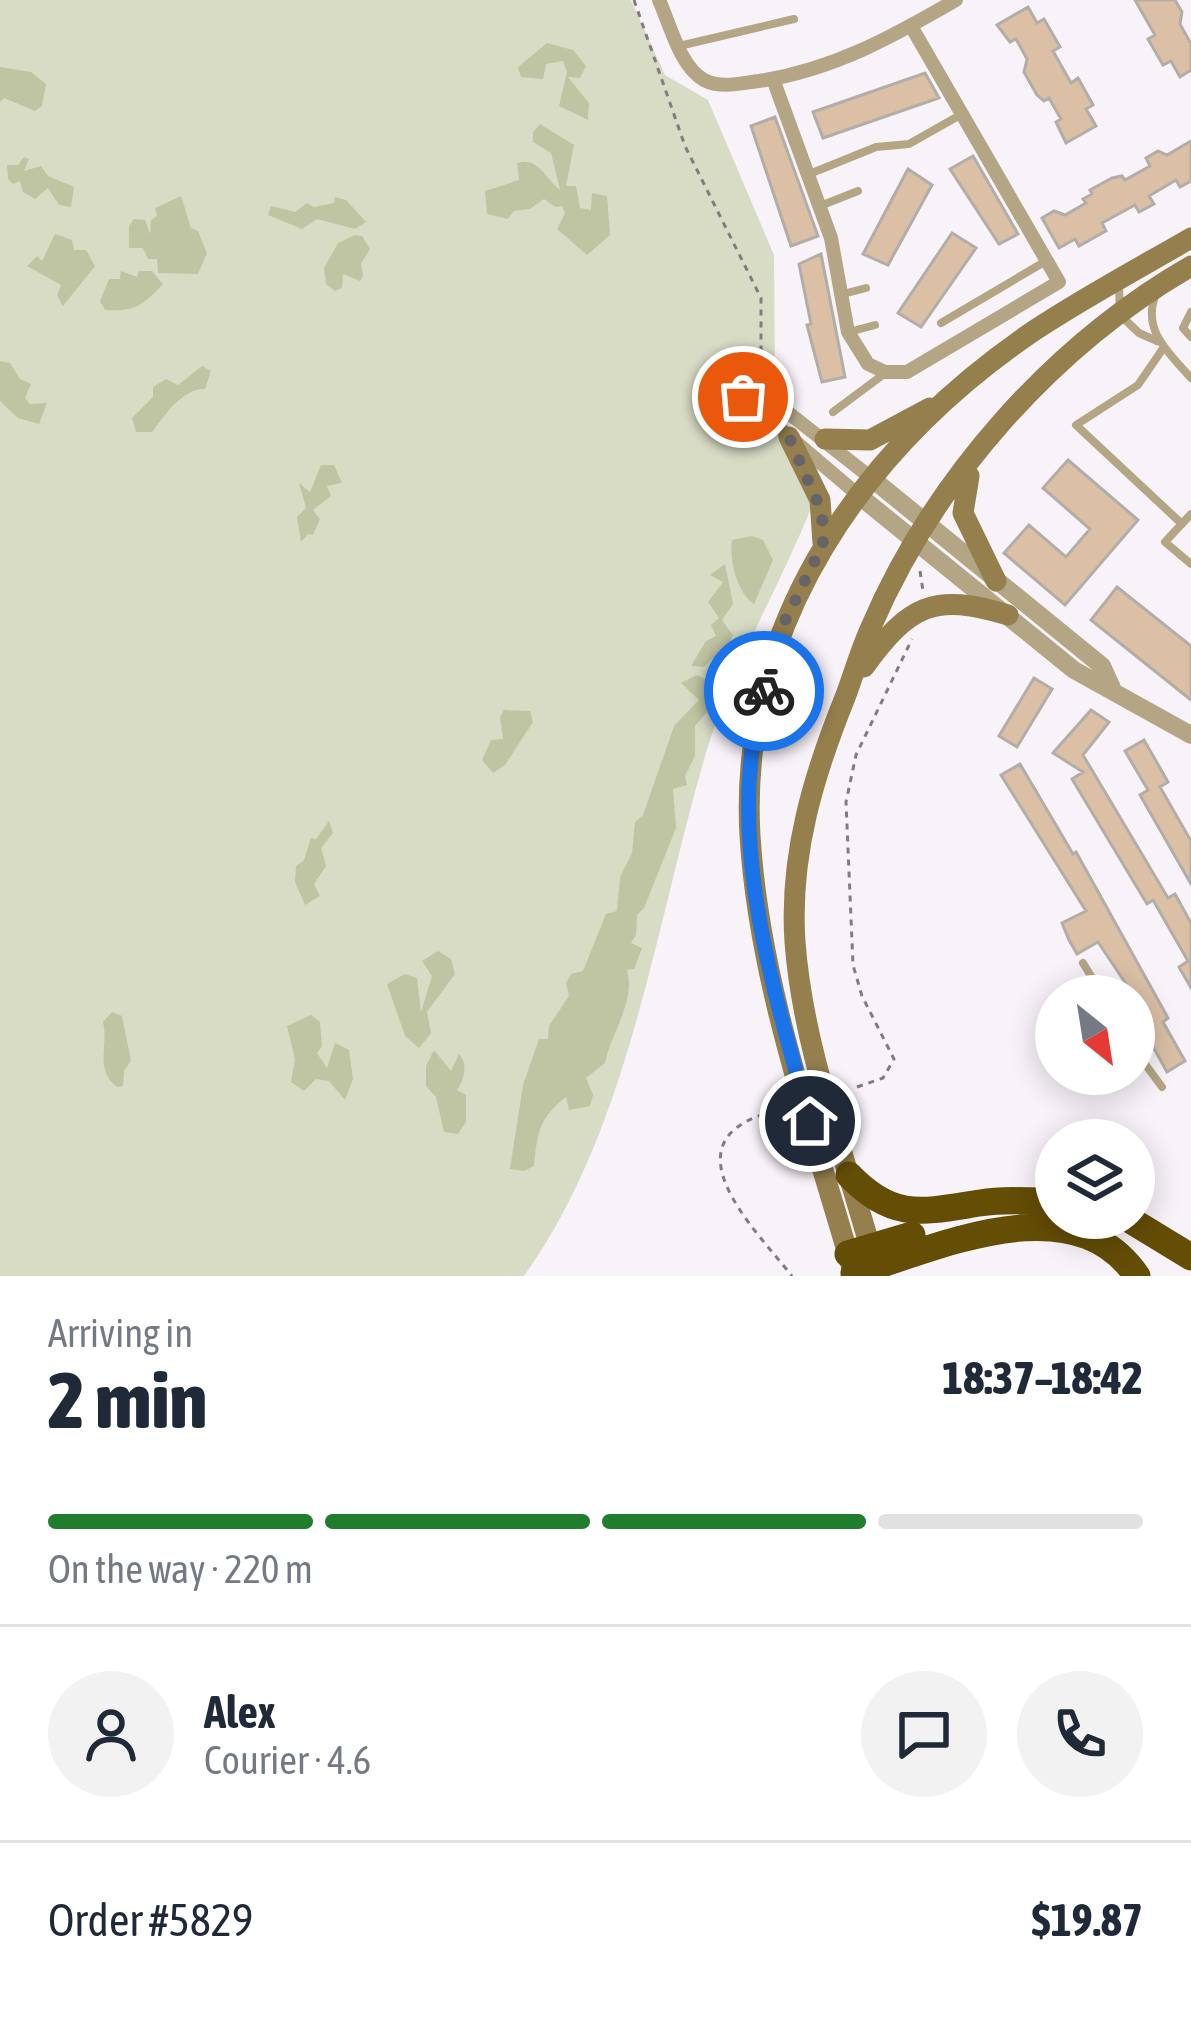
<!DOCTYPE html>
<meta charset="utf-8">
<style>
body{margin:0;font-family:"Asap Condensed",sans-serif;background:#f2f2f3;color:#1f2937;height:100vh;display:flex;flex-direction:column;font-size:45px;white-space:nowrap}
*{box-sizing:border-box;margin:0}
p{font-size:39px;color:#747a83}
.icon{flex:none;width:66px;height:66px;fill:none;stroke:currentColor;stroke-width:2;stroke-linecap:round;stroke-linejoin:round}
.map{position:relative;height:1276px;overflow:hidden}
.sheet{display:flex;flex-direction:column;background:#fff;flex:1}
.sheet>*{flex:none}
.needle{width:78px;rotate:150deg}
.fabs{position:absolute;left:1035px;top:975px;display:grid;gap:24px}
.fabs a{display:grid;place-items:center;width:120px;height:120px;border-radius:50%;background:#fff;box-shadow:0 6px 30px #0003;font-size:60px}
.pin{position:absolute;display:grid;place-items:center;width:102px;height:102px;color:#fff;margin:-51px;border:6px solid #fff;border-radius:50%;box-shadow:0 3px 12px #0007}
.courier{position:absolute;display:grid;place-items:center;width:120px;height:120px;margin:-60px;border:9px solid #1a73e8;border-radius:50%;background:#fff;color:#222;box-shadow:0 3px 15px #0007}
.overview em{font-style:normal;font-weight:800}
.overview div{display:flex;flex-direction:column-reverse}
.overview{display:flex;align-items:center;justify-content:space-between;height:204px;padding:0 48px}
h1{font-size:78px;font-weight:800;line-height:90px}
.bar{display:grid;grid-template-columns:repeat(4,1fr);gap:18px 12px;align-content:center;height:144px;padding:0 48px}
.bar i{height:15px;border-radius:9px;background:#e0e1e3}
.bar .active{background:#207d2d}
.bar p{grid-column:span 4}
.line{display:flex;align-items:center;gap:30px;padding:0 48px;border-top:3px solid #e0e1e3}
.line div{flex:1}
.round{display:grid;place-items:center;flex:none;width:126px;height:126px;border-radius:63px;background:#f2f2f3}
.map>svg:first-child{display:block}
</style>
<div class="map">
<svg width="1191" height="1276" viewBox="0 0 1191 1276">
<rect width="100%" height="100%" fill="#f8f3f9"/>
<path fill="#d8dcc5" d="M0,0H631L665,75L708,100L774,255L775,382L766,412L814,501C781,585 732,665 706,753C655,925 630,1128 524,1276H0Z"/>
<path fill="#bfc5a2" d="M547,43L573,50L586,66L580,78L568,77L589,103L588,120L559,106L567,72L563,61L546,64L543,79L521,77L518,67Z
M0,67L31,72L46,84L42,106L35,111L4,98L0,102Z
M540,124L574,145L566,186H576L580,208L591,210L592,193L607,196L610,235L587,255L557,229L565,213L562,206L555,207L544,199L530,209L514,211L508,219L487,214L485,191L519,180L517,163C538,156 546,179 560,190L551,153L533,142V132Z
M24,157L29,159L24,171L41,166L48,176L74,187L71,207L59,205L48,188L35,199L23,192L20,181L13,184L8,179L7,165H18Z
M181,196L191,228L198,231L207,253L198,274L158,273L157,259H148L143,248H129V226L134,219L145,220L150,234L151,220L157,216L155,208Z
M335,197L346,200L366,222L355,229L317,219L302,229L268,215L271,206L295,212L307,203L314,207L334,203Z
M55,234L72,240L74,250H86L95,266L63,306L57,295L61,285L27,266L37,256L42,261Z
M355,235L362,236L370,249L361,264L363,276L360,281L343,274L342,288L335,291L326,284L324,268L338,243Z
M121,271L137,277L139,271H152L163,284C143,306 133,312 105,310L100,301L109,279H120Z
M0,361L10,363L20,379L31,384L25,398L30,404L47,403L39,424L18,418L0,401Z
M202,366L211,371L205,389C183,388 165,415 152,432H136L132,418L153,397V387L166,379L178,385Z
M321,465H334L342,483L327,486L331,496L313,510L320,519L313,535L308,534L301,542L297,517L306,508L299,483L310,492Z
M752,536L763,540L773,560L754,604C737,593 729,559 732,540Z
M725,564L733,604L722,620L733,635L720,663L713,658L704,667L691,666L706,641L716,636L711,625L719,618L708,602L723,582L710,575Z
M723,666L718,699L695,726V756L685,776L687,785L673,789L676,828L644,908L637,915L636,935L631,943L642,948L634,969L627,970C636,1001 610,1036 605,1063L586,1078L593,1095L590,1106L569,1110L566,1097C540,1117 537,1132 534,1166L524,1171L510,1169L523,1085L539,1039H548L549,1026L569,996L566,983L571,974L583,971L606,914L617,911L620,877L632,853L635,822L643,815L674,726L699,700L681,683L697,675L709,681Z
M504,710L530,711L533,722L505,765L493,773L482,760L491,740L503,739L500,717Z
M329,821L333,833L321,848L326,866L314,884L320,896L305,905L295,882L296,866L304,860L311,838L316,839Z
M438,951L451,959L455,974L427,1012L431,1033L419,1048L405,1036L387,984L405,974L417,978L421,1012L432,976L422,961Z
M112,1012L122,1016L131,1061L124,1071L123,1086L117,1087C94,1069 109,1046 103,1022Z
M311,1015L320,1022L322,1046L317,1053L327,1068L335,1043L349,1050L353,1079L345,1100L329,1081L316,1079L304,1091L291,1082L295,1059L287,1026Z
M434,1050L451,1071L459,1054C469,1065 464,1079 457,1090L466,1095V1122L458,1134L444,1132L436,1097L426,1086V1066Z"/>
<path fill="#dbc0a6" stroke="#b2ada7" stroke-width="3" d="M1135,0H1175L1182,12L1180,24L1191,44V70L1180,77L1171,61L1163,65L1148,39L1155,35Z
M1028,7L1037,23L1044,19L1060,47L1053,51L1071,83L1078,78L1093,105L1086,109L1096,126L1066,143L1056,122L1061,119L1049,98L1044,101L1037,95L1024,72L1027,59L1016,39L1010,42L997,25Z
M925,73L939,98L823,138L813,112Z
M775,117L818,236L791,246L751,126Z
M1191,141V181L1180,187L1176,180L1149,196L1154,204L1139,212L1135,205L1102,223L1106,231L1079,246L1075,239L1059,248L1042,218L1054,211L1065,215L1086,203L1083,199L1092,194L1090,190L1112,178L1122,176L1125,180L1150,166L1146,158L1158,151L1167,155Z
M973,156L1018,234L999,244L950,169Z
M908,169L932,185L888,265L863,254Z
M952,233L976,248L921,327L898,313Z
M821,254L845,377L822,382L807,325L811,324L799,264Z
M1068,460L1138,520L1065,605L1004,553L1029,525L1066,557L1090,529L1043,488Z
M1117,587L1191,646V700L1091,620Z
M1034,678L1052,689L1017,747L999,736Z
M1091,710L1109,722L1083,755L1168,898L1175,894L1191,923V988L1179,967L1188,961L1153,900L1147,904L1072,779L1083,772L1053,753Z
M1144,740L1168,782L1160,787L1191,841V884L1140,795L1148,790L1125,751Z
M1020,764L1073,854L1076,852L1168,1018L1163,1022L1185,1061L1167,1072L1144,1031L1149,1028L1134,996L1098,942L1077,954L1069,940L1062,923L1086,911L1001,775Z"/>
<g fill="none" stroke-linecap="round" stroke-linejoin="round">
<path stroke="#807c80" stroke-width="3" stroke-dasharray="6 6" stroke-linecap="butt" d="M634,0L685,146L761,298V349L748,383
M761,349L776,386
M920,571L923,591
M857,1087L883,1078L894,1059L862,996L853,965L846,802L856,755L912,639
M775,1111C662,1139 753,1227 792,1276"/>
<path stroke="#b4a685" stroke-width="8" d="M679,46L794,19
M807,175L876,147L909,144L962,114
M820,206L858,191
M1119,286L1120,315L1139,333L1157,341
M843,294L866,288
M1156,294C1141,330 1169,353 1191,378
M1191,312L1183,328L1191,337
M941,323L1046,261
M849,332L875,325
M1164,347L1138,385L1076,425L1182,524
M833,412L884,374
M1191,514L1165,542L1191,564
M1083,963L1103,996
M1134,1049L1162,1087"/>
<path stroke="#b4a685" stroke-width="14" d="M659,0C670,24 680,67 704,80C721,89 742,83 759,81C833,70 892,37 956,0
M773,79L831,238L848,332L868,364L885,372H907L1059,282L911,26
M857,494L743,397L772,400L870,477"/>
<path stroke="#b4a685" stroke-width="18" d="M870,477L1102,666L1112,688
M857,494L1074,670L1191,735"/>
<path stroke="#947f4d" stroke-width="21" d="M789,437L820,500L823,543
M825,439L870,440L930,408
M969,476L963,513L996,581
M864,667C909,605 934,592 1008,615
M873,1258C845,1154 803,1050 795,942C789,855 814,774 846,695C854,673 861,649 871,627C934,480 1052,346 1191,266
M852,1268C812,1128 759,983 750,836C738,624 864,446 1035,330C1085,297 1139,268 1191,238"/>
<path stroke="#644d05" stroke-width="27" d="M849,1175C893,1221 923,1212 980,1203C1004,1199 1032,1201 1056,1202
M1127,1218L1191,1257
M848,1254L912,1235
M854,1273C936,1249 1073,1182 1137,1276"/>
</g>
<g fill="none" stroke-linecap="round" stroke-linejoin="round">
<path stroke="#676467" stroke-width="12" stroke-dasharray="0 21.6" d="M743,397L789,437L822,512L823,544L783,625L764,691"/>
<path stroke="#1a73e8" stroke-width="15" d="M764,691C723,831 772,985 810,1121"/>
</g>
</svg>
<div class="fabs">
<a><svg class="needle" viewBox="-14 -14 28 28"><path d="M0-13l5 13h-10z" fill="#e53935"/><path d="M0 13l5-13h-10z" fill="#747a83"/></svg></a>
<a><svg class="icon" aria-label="layers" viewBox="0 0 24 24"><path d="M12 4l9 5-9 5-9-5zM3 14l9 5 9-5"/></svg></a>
</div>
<div class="pin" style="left:743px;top:397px;background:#ea580c"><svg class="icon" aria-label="bag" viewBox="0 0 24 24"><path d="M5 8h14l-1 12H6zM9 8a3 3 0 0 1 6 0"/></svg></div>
<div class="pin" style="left:810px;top:1121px;background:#1f2937"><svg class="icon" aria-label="home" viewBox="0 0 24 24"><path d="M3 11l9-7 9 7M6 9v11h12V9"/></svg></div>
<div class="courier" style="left:764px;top:691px"><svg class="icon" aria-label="bike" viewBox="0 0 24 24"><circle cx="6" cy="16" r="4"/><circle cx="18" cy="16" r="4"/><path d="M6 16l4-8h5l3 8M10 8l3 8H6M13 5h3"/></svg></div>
</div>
<section class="sheet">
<div class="overview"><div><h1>2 min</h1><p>Arriving in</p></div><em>18:37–18:42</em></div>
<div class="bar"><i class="active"></i><i class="active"></i><i class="active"></i><i></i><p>On the way · 220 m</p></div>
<div class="line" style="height:216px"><a class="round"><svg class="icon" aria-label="person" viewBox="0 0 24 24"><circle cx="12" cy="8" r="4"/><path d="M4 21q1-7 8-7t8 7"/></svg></a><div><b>Alex</b><p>Courier · 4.6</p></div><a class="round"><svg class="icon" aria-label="chat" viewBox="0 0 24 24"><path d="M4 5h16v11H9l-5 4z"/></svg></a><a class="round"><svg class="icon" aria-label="phone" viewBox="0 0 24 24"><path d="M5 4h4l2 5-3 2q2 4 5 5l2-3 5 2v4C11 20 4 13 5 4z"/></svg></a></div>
<div class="line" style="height:156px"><div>Order #5829</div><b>$19.87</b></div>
</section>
